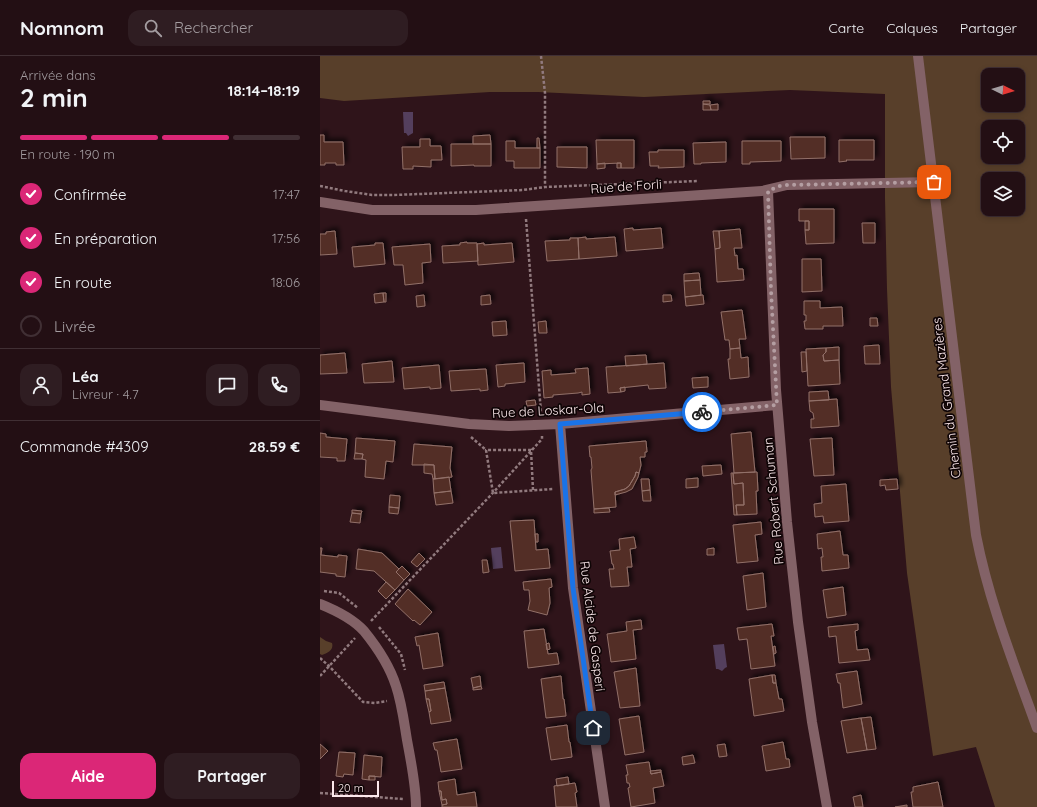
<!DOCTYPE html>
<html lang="fr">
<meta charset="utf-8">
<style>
body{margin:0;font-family:Quicksand,sans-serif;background:#2f1d22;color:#f1f3f6;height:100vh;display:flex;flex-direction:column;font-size:15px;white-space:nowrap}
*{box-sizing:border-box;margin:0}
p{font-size:13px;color:#a39ca0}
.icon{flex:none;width:22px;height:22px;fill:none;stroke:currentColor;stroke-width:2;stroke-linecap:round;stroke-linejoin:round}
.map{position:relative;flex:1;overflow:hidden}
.drawer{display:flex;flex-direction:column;background:#230f14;width:320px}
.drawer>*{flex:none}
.needle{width:26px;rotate:95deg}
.tools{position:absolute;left:661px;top:12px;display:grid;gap:8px}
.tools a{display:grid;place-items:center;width:44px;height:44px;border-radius:8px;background:#230f14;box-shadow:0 2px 6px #0003,0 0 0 1px #402f34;font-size:20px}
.scale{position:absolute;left:12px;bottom:10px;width:47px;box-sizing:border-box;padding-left:4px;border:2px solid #fce8eb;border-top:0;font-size:11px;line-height:14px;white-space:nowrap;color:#fce8eb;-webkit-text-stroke:3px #0f0506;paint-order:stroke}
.pin{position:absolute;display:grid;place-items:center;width:34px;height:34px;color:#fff;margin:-17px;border-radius:8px;box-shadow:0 2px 6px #0006}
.courier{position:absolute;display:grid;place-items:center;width:40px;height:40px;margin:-20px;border:3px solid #1a73e8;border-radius:50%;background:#fff;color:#222;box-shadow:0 1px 5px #0007}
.headline em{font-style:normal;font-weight:700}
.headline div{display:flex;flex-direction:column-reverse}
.headline{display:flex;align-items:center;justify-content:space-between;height:68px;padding:0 20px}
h1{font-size:26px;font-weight:700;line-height:30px}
.bar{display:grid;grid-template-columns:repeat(4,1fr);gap:6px 4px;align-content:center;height:48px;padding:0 20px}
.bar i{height:5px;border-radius:3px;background:#402f34}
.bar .on{background:#db2777}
.bar p{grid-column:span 4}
.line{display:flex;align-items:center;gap:10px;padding:0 20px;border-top:1px solid #402f34}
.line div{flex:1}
.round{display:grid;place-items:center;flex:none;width:42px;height:42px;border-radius:12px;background:#2f1d22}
ol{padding:0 20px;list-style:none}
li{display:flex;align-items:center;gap:12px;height:44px}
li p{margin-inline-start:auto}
li .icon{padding:4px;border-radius:50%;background:#db2777;color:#fff;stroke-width:4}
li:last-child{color:#a39ca0}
li i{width:22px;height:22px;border:2px solid #402f34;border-radius:50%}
.action{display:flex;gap:8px;margin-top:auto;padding:8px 20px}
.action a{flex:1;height:46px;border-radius:12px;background:#db2777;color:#fff;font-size:16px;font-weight:700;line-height:46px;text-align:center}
.action a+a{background:#2f1d22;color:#f1f3f6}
header{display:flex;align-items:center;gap:24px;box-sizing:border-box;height:56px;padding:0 20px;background:#230f14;border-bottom:1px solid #402f34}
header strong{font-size:19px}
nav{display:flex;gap:22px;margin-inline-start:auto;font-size:14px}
.search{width:280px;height:36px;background:#2f1d22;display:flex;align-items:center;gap:10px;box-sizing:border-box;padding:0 14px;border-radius:12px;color:#a39ca0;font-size:15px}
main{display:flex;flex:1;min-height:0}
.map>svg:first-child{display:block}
</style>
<header>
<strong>Nomnom</strong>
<div class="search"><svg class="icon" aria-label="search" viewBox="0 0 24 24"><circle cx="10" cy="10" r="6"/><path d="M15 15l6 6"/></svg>Rechercher</div>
<nav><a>Carte</a><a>Calques</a><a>Partager</a></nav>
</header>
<main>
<section class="drawer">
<div class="headline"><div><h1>2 min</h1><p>Arrivée dans</p></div><em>18:14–18:19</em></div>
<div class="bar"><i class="on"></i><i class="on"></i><i class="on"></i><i></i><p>En route · 190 m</p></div>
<ol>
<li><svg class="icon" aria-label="check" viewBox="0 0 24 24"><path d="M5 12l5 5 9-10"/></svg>Confirmée<p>17:47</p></li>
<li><svg class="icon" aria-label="check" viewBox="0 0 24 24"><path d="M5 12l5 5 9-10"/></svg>En préparation<p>17:56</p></li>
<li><svg class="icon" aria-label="check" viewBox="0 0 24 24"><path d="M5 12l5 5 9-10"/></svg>En route<p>18:06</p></li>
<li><i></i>Livrée</li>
</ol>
<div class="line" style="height:72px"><a class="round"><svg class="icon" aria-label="person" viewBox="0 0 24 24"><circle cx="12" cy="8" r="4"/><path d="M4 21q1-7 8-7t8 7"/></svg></a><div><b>Léa</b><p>Livreur · 4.7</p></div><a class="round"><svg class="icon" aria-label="chat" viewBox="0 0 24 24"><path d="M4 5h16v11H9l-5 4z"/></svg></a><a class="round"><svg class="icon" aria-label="phone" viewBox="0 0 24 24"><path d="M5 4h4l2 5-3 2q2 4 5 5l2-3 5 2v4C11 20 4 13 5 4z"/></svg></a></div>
<div class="line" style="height:52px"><div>Commande #4309</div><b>28.59 €</b></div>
<div class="action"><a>Aide</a><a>Partager</a></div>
</section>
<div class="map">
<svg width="717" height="751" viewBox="0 0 717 751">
<defs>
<filter id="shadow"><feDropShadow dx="3.5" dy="-3.5" stdDeviation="2" flood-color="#0009"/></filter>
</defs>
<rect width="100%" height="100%" fill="#2f141a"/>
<path fill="#583f2a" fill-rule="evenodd" d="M0,0H717V751H675L656,691L613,700L587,517L571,331L567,233L565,142V38L470,34L324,41L218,36H170L24,45L0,42ZM668,19H698V49H668ZM668,71H698V101H668ZM668,123H698V153H668Z
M0,581L6,585L12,587C14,594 8,597 2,599L0,598Z"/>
<path fill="#543f5d" d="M83,56H93V77L88,80L86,77H84Z
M181,491L183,512L173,513L171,492Z
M404,588L407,611L405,612L402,615L398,613H396L393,589Z"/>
<path fill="#522e25" stroke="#927069" filter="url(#shadow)" d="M383,45H390V48H383Z
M383,48L390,49L391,54H383Z
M398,48V54H391L390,49Z
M0,79H4V86H23L24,109H16V107H5V109H0Z
M170,79L171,88H153V80Z
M470,81H505V102L471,103Z
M217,82H219L220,92H217Z
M100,83H110V90H121L122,104H111V111L93,110V113H83L82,91H100Z
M276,84H314V112H301V107L277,108Z
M519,84H554V104H526L527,105L519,106Z
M186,85H195V92H220V112H194V105H186Z
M422,85H461V105L430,106V108H422Z
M406,86V106L381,107V108H374L373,87Z
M131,88H171V110H154V109L131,110Z
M237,91H267V112L237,111Z
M338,94H364V111L338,112L339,110H330L329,96H338Z
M285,107V112L277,113V108Z
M297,107H301V112H297Z
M479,153H514V187L486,188L485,174H489V165H479Z
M485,165H489V174H485Z
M542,167H555V187H543Z
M313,172V174L341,172L343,192L306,195L304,173Z
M420,173L422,192H414L415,200L417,199L418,213H423L424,224L397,226L395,193L400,192L399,175Z
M15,175L17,198L0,199V178H6V176Z
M393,175H399L400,192L395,193Z
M266,181V183L295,181L297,200L259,203L258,182Z
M250,182H258L259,203L227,205L225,185L250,184Z
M147,186V187H157L158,205L123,207L122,190L140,189V187Z
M55,187H63L65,208L34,211L32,191L55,189Z
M164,187V189L192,187L194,206L158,209L157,188Z
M110,188L111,206L102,207L103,227L85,229L83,209H74L72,191Z
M482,203H501L502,235L482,236Z
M379,217L380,224L364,225V218Z
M380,224L381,239L365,241L364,225Z
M63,237H66V246H64Z
M63,237L64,246L55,247L54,238Z
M104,239L105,250L97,251L96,240Z
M170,239L171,248L161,249V240Z
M343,239H351L352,245L343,246Z
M383,239L384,248L366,250L365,241Z
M484,245H500V252L522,251L523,270H503V273H485L484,265H486V259H484Z
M422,254L426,283H419L420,292L410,293L409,284H405L401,256Z
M550,262H557L558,270H550Z
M186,265L187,279L173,280L172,266Z
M226,265L227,277H219L218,266Z
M559,289L560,308H545L544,290Z
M519,291V304L504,305L503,299L506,296V292Z
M420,292L421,302L428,301L429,321L410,323L408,303H410V293Z
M506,292V296L503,299L504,305L519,304L520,328L488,330L486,293Z
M481,296H486L487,315L482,316Z
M25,297L27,317L0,318V299Z
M326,299L327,308L306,310L305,300Z
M72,305L74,326L44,327L42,308Z
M204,307L205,326L185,328V330L178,331L176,309Z
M344,307L346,332L329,333L328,329L300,332L301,336L288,337L286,311Z
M119,309L121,332L110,333V331L84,333L82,312Z
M268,312L270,338L262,339V336L258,337L233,339V341L224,342L222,315L231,314V319L256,317L255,313Z
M166,313L168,334L160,335V333L131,335L129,315Z
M388,321V331L373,332L372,322Z
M305,331V335L301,336L300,332Z
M508,335L509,344L489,345V336Z
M517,343L519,370L491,372V363H494L493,357L490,355L489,345Z
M215,344L216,349L207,350L206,345Z
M431,376L435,416L414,417L411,378Z
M0,377L6,378V381L27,383L25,405H17V402L0,401Z
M36,382L75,385L73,406L66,405L64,423L45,421L46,404L42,403L43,398L35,397Z
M512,382L514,419L494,420L490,383Z
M326,385L327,396H325V401H320L321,409L319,417L316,416L315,420L309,430L305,433L295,436L296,451L274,453L271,414L272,412L271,401H270L269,390Z
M94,388L132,391L130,412L132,421L115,423L114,409H92Z
M35,397L43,398L42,403H34Z
M104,408L114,409L115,423H113L112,418L104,417Z
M401,409L402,418L383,420L382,410Z
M316,416L319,417L318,421L312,433L306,436L295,439V436L305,433L309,430L315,420Z
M437,416L438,435H436L437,458L417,459L416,449H424L423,427L414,428L413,417Z
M411,417H413L414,428L423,427L424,449H416L417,459H414Z
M129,421L131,435L114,437L113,423Z
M378,422V431L366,432V423Z
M321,423H329L330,434L322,435Z
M577,423L578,433L566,434L565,429L560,430V424Z
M526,428L529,465L504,467L503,460L495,461L494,448L502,447L501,430Z
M330,434L331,445H323L322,435Z
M131,435L133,447L116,449L114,437Z
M70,439L80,440L79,452L69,451Z
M69,451L79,452L78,458L69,457Z
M289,452L290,456L274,457V453Z
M32,454L42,455L41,458L32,457Z
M32,457L41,458L40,467L30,466Z
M214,464L216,494L228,493L230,512L195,515L190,465Z
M441,466L442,478L435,479L438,505L417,507L413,469Z
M520,475L523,499H528L529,512L502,515L501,501H503L502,492L498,493L497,478Z
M215,478H218V486H216Z
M314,481L316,492L310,493L312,511H307L309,530L291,531L289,513H294L293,508H292L290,495L300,494L299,483Z
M0,492H2L1,499L18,501V499L27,500L25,521L16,520V518L0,516Z
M394,492V499H387V493Z
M38,493L62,497L79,513L76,516L84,524L75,534L54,515L36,513Z
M99,497L105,503L97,511L91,506Z
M162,504H167L169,516L163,517Z
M82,510L90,518L84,524L76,516Z
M443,517L446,551L427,554L423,520Z
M231,523L232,531L229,532L230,547L227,559L208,554L210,545L209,534H204L203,526Z
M66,526L75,534L66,543L58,535Z
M523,531L526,559L507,562L503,534Z
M88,533L112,556L100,569L94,564L93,565L75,548Z
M321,564L322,573L313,574L316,603L291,606L287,578L307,575L306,566Z
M452,568L454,580H451L455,610L431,613L427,583L419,584L417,572Z
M538,568V574L535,575L537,594L548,593L550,604L519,607L516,580L509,581L508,571Z
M224,573L228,598L237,597L239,608L208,612L204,575Z
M118,577L123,610L103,613L99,589L97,590L95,581Z
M229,587L230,593L227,594L226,588Z
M455,590L456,597L454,598L453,591Z
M316,612L320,650L300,652L294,616Z
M537,615L542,648L523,652L520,627H518L516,618Z
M452,619L453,627H456L459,643H462L464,655L434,660L429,623Z
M452,619H455L456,627H453Z
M160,620L161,630L153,632L151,622Z
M241,620L243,643H244L246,660L226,662L221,623Z
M124,626L125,632L105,635L104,629Z
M161,630L162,633L153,634V632Z
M125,632L131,665L111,668L109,656L111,655L109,643H106L105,635Z
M106,643H109L111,655L109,656Z
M319,660L324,696L305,699L299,663Z
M551,661L556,693L547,694L541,662Z
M541,662L547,694L527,697L521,665Z
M247,669L249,686H250L252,701L231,704L226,672Z
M137,683L142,713L121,716L117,694H115L113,687Z
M463,686L466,703H469L470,711L446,715L442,690Z
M0,688L8,695L0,703Z
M405,688L407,700L399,701L397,689Z
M19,696L35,697L33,719L24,718L23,721L16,720Z
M44,699L62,701L61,721L49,720V724L42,723Z
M373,699L375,707L363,709L362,701Z
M329,706L331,718L341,716L344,730L333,732L335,747L311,751L308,732L310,731L309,727H307L306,719H308L306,709Z
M341,714V716L331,718L330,715Z
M49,720H55V724H49Z
M248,721L249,728L237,730L236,723Z
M135,723L137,739L155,736L157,751H122V749L127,748L126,743L122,744L121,735H119L118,726Z
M618,726L623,751H593L591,736H593V731Z
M255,727L257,736L255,737L257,751H236L234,730Z
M119,735H121L122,744L126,743L127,748L122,749Z
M541,739L543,751H535L533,741Z
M587,749V751H575Z"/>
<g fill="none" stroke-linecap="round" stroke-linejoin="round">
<path stroke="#917a7e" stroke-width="2.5" stroke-dasharray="3 2" stroke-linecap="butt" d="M221,0L225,37V131
M0,130L25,135L52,139H74L203,134L225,131L378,125
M206,163L221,357
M151,381L166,394
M213,434L211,394H166L173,437L233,433
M4,535L19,537L38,552
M51,565L170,440L222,383V380
M59,571L81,598L85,614
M0,602L9,610L43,646L55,647L67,645
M0,620L35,582
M0,737L83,743"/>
<path stroke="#836267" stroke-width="10" d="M598,0L656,479C669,546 694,608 717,672
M448,135L456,334L467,466L478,566L492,666L507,751
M0,146L52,154H156L442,135L467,129L614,126
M0,349L149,368L189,370L240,368L457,349
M240,368L253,532L285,751
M0,548C15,554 33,563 44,575C57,591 70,611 76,630C82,648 84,666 87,684C91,706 96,729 96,751"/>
</g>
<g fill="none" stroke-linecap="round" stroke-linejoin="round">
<path stroke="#b49ea2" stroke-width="4" stroke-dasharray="0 7.2" d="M382,356L457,349L451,234L448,135L459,130L467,129L614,126"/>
<path stroke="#1a73e8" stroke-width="5" d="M273,672L253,532L240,368L382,356"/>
</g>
<g text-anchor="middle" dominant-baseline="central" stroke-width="3.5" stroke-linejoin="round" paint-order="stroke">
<g font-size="13" fill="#fce8eb" stroke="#0f0506">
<text transform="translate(306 130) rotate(-4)">Rue de Forli</text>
<text transform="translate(626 342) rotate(-97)">Chemin du Grand Mazières</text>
<text transform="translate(228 354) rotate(-3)">Rue de Loskar-Ola</text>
<text transform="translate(453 445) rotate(-95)">Rue Robert Schuman</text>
<text transform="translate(273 570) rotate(83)">Rue Alcide de Gasperi</text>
</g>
</g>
</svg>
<div class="tools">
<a><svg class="needle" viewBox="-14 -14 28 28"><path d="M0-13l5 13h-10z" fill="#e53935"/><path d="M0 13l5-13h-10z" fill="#a39ca0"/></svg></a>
<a><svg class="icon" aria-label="locate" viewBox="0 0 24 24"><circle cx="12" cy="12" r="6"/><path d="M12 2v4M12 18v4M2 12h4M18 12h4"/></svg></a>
<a><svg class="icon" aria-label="layers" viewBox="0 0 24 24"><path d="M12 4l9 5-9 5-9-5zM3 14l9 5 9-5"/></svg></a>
</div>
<div class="scale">20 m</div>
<div class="pin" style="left:614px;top:126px;background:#ea580c"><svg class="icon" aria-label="bag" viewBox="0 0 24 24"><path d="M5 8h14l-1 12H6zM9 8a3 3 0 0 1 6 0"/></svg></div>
<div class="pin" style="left:273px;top:672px;background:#1f2937"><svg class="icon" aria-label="home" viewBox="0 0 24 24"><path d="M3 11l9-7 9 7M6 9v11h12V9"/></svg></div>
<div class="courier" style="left:382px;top:356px"><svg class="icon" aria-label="bike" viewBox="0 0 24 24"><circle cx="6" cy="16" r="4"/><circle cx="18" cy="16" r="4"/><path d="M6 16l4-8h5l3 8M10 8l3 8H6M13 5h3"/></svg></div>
</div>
</main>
